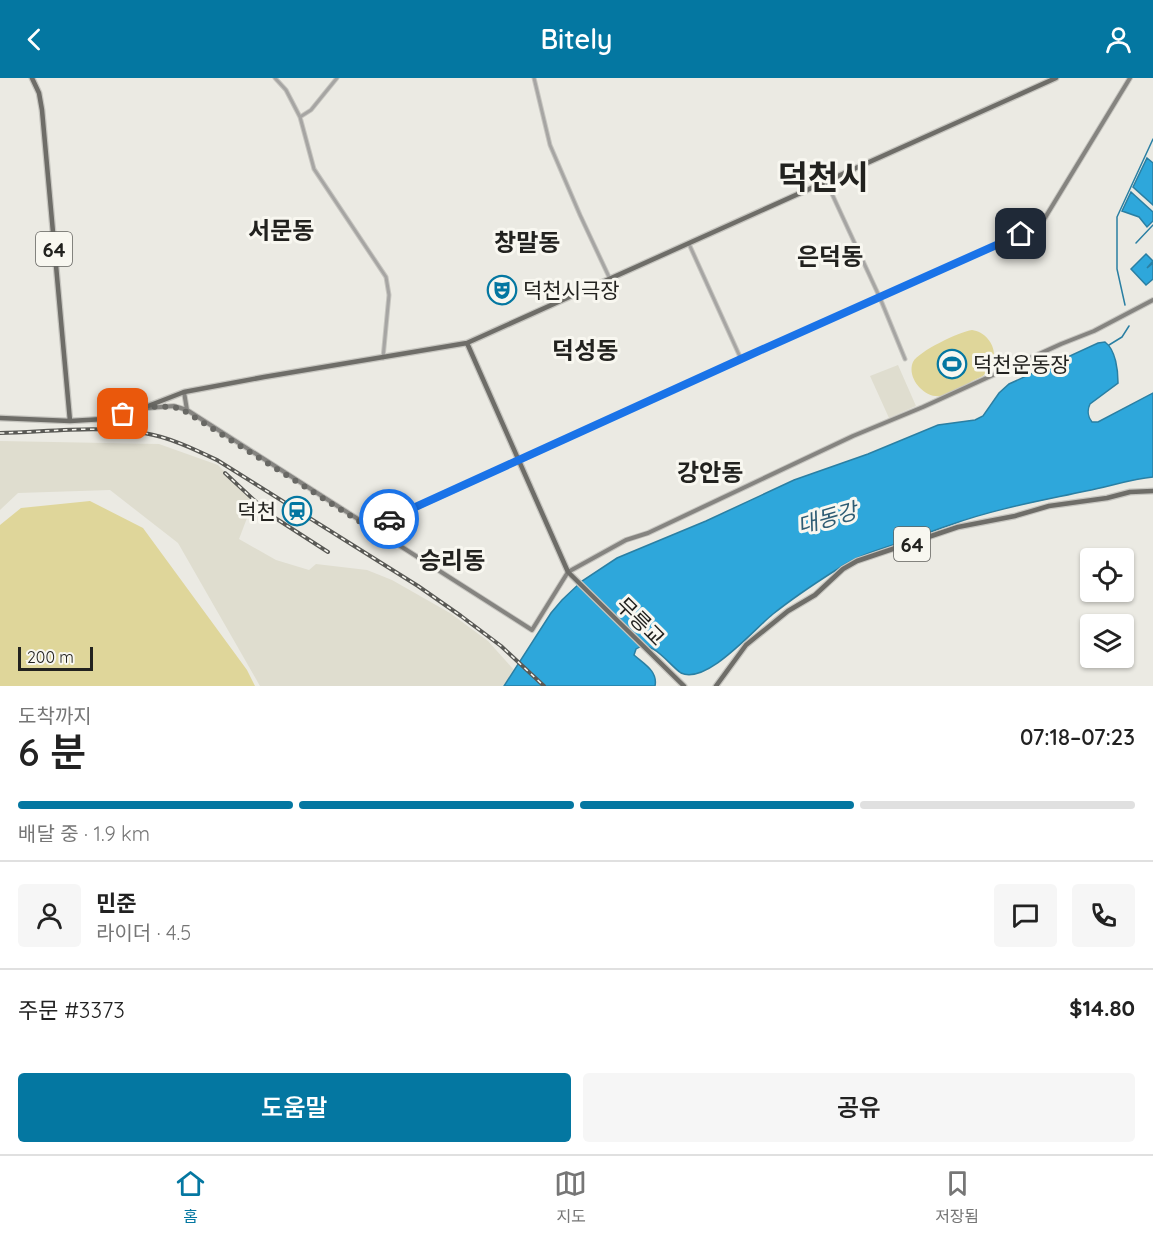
<!DOCTYPE html>
<html lang="ko">
<meta charset="utf-8">
<style>
body{margin:0;font-family:Quicksand,"Noto Sans KR",sans-serif;background:#f6f6f6;color:#222;height:100vh;display:flex;flex-direction:column;font-size:22px;white-space:nowrap}
*{box-sizing:border-box;margin:0}
p{font-size:20px;color:#767676}
.icon{flex:none;width:33px;height:33px;fill:none;stroke:currentColor;stroke-width:2;stroke-linecap:round;stroke-linejoin:round}
.map{position:relative;height:608px;overflow:hidden}
.panel{display:flex;flex-direction:column;background:#fff;flex:1}
.panel>*{flex:none}
.tools{position:absolute;left:1080px;top:470px;display:grid;gap:12px}
.tools a{display:grid;place-items:center;width:54px;height:54px;border-radius:6px;background:#fff;box-shadow:0 2px 4px #0004;font-size:30px}
.scale{position:absolute;left:18px;bottom:15px;width:75px;box-sizing:border-box;padding-left:6px;border:3px solid #22221f;border-top:0;font-size:16px;line-height:21px;white-space:nowrap;color:#22221f;-webkit-text-stroke:4px #f8f7f0;paint-order:stroke}
.pin{position:absolute;display:grid;place-items:center;width:51px;height:51px;color:#fff;margin:-26px;border-radius:12px;box-shadow:0 3px 9px #0006}
.courier{position:absolute;display:grid;place-items:center;width:60px;height:60px;margin:-30px;border:4px solid #1a73e8;border-radius:50%;background:#fff;color:#222;box-shadow:0 2px 8px #0007}
.overview em{font-style:normal;font-weight:600}
.overview div{display:flex;flex-direction:column-reverse}
.overview{display:flex;align-items:center;justify-content:space-between;height:102px;padding:0 18px}
h1{font-size:39px;font-weight:600;line-height:45px}
.bar{display:grid;grid-template-columns:repeat(4,1fr);gap:9px 6px;align-content:center;height:72px;padding:0 18px}
.bar i{height:8px;border-radius:4px;background:#e0e0e0}
.bar .current{background:#0477a1}
.bar p{grid-column:span 4}
.line{display:flex;align-items:center;gap:15px;padding:0 18px;border-top:2px solid #e0e0e0}
.line div{flex:1}
.round{display:grid;place-items:center;flex:none;width:63px;height:63px;border-radius:6px;background:#f6f6f6}
.cta{display:flex;gap:12px;margin-top:auto;padding:12px 18px}
.cta a{flex:1;height:69px;border-radius:6px;background:#0477a1;color:#fff;font-size:24px;font-weight:600;line-height:69px;text-align:center}
.cta a+a{background:#f6f6f6;color:#222}
header{display:flex;justify-content:space-between;align-items:center;height:78px;padding:0 18px;background:#0477a1;color:#fff;font-size:27px;font-weight:600}
.tabs{display:flex;justify-content:space-around;align-items:center;height:84px;border-top:2px solid #e0e0e0;background:#fff;font-size:16px;color:#767676}
.tabs a{display:grid;justify-items:center;gap:3px}
.tabs .current{color:#0477a1}
.map>svg:first-child{display:block}
</style>
<header><svg class="icon" aria-label="back" viewBox="0 0 24 24"><path d="M15 5l-7 7 7 7"/></svg>Bitely<svg class="icon" aria-label="person" viewBox="0 0 24 24"><circle cx="12" cy="8" r="4"/><path d="M4 21q1-7 8-7t8 7"/></svg></header>
<div class="map">
<svg width="1153" height="608" viewBox="0 0 1153 608">
<rect width="100%" height="100%" fill="#ebeae3"/>
<path fill="#dfddcf" d="M898,287L916,328L889,340L870,298Z
M0,363L159,366L218,387L256,425L247,440L239,461L276,482L309,492L316,486L367,492L392,502L450,535L488,563L515,593L504,608H260L178,465L110,412L18,415L0,432Z"/>
<path fill="#dfd69a" d="M972,252C987,254 999,271 992,286C990,290 986,294 983,298C970,303 955,315 941,318C925,321 906,300 913,284C919,273 959,254 972,252Z
M90,423L143,450L247,592L255,608H0V447L21,430Z"/>
<path fill="#2ea7db" stroke="#2a7fa3" stroke-width="1.5" d="M1147,80L1153,85V127L1133,109Z
M1131,114L1153,134V143L1147,149L1139,139L1122,133Z
M1146,176L1153,183L1147,190L1153,185V201L1146,207L1131,191Z
M1105,264C1116,272 1118,293 1118,305L1090,326C1087,332 1088,339 1092,344H1098L1153,315V399C1130,401 1109,409 1086,413C1040,423 994,431 950,447C937,451 924,457 911,461C885,470 859,476 836,492C814,506 793,520 773,536C754,551 707,607 681,595C668,586 652,560 636,571L634,577C644,586 658,593 655,608H504L551,535L562,522L582,503L617,480L706,443L794,402L868,376L938,347L975,342L983,338L999,315L1009,306L1098,265Z"/>
<g fill="none" stroke-linecap="round" stroke-linejoin="round">
<path stroke="#2a7fa3" stroke-width="1.5" d="M1136,165L1153,147
M1125,227L1117,191V139L1153,61
M1109,267L1122,259L1129,248"/>
<g stroke="#c7c6c0" stroke-width="5">
<path id="tertiary" d="M275,0L286,12L300,39L314,91L386,199L389,217L383,280
M534,0L550,67L580,137L610,201
M300,39L311,32L337,0
M826,103L880,220L905,281
M689,166L741,281"/>
</g>
<g stroke="#c7c6c0" stroke-width="6">
<path id="secondary" d="M184,314L187,332
M147,330L174,328L187,332L532,552L568,494L626,462L648,455L853,358L923,329L1061,266L1094,253L1153,222
M371,450L741,281L1040,148L1130,0"/>
</g>
<g stroke="#c7c6c0" stroke-width="7">
<path id="primary" d="M32,0L39,15L42,32L70,343
M467,265L568,494L684,608
M0,340L70,343L104,341L143,330L184,314L264,299L467,265L1056,0
M716,608L746,567L788,533L815,517L843,491L857,483L958,449L1015,438L1049,428L1107,420L1130,414L1153,413"/>
</g>
<use href="#tertiary" stroke="#a6a5a3" stroke-width="3"/>
<use href="#secondary" stroke="#858480" stroke-width="4"/>
<use href="#primary" stroke="#6e6d68" stroke-width="4.5"/>
<g stroke="#595955" stroke-width="4">
<path id="rail" d="M0,355C46,354 98,347 144,355C169,359 194,371 217,382L418,508L461,538L501,568L544,608
M225,395L269,436L328,474"/>
</g>
<use href="#rail" stroke="#f8f7f0" stroke-width="1.5" stroke-dasharray="4.5" stroke-linecap="butt"/>
</g>
<g fill="none" stroke-linecap="round" stroke-linejoin="round">
<path stroke="#686864" stroke-width="6" stroke-dasharray="0 10.8" d="M123,336L158,328L180,330L370,450L389,441"/>
<path stroke="#1a73e8" stroke-width="8" d="M389,441L741,281L1021,156"/>
</g>
<defs>
<g id="theatre-ring" transform="scale(1.5)"><circle r="9.5" fill="#f8f7f0" stroke="#0477a1" stroke-width="1.5"/><path d="M-5-5.5Q0-4 5-5.5V0Q5 5 0 6Q-5 5-5 0ZM-3.3-2.5H-1v1.5H-3.3ZM1-2.5H3.3v1.5H1ZM-2.8 1Q0 5.5 2.8 1Z" fill="#0477a1"/></g>
<g id="stadium-ring" transform="scale(1.5)"><circle r="9.5" fill="#f8f7f0" stroke="#0477a1" stroke-width="1.5"/><path d="M0-5a6.5 5 0 1 0 0 10a6.5 5 0 1 0 0-10ZM-3.5-1.8h7v3.6h-7Z" fill="#0477a1"/></g>
<g id="station-ring" transform="scale(1.5)"><circle r="9.5" fill="#f8f7f0" stroke="#0477a1" stroke-width="1.5"/><path d="M-3-6H3Q5-6 5-4V2Q5 4 3 4L4.5 6H3L1.5 4h-3L-3 6H-4.5L-3 4Q-5 4-5 2V-4Q-5-6-3-6ZM-3.5-4v3h7v-3ZM-3.5 1v1.5H-2V1ZM2 1v1.5H3.5V1Z" fill="#0477a1"/></g>
</defs>
<g fill-rule="evenodd">
<use href="#theatre-ring" x="502" y="212"/>
<use href="#stadium-ring" x="952" y="286"/>
<use href="#station-ring" x="297" y="433"/>
</g>
<g text-anchor="middle" dominant-baseline="central" stroke-width="6" stroke-linejoin="round" paint-order="stroke">
<g fill="#f8f7f0" stroke="#62625e" stroke-width="1.5">
<rect x="36" y="154" width="36" height="34" rx="4.5"/>
<rect x="894" y="449" width="36" height="34" rx="4.5"/>
</g>
<g font-size="20" font-weight="bold" fill="#22221f">
<text x="54" y="171">64</text>
<text x="912" y="466">64</text>
</g>
<g font-size="21" fill="#22221f" stroke="#f8f7f0" text-anchor="start">
<text x="523" y="212">덕천시극장</text>
<text x="973" y="286">덕천운동장</text>
<text x="276" y="433" text-anchor="end">덕천</text>
</g>
<g font-size="21" fill="#22221f" stroke="#f8f7f0">
<text transform="translate(641 543) rotate(45)">무릉교</text>
</g>
<g font-size="22" font-style="italic" fill="#2f5d74" stroke="#f8f7f0">
<text transform="translate(827 440) rotate(-16)">대동강</text>
</g>
<g font-size="24" font-weight="bold" fill="#22221f" stroke="#f8f7f0">
<text x="281" y="152">서문동</text>
<text x="527" y="164">창말동</text>
<text x="830" y="178">은덕동</text>
<text x="585" y="272">덕성동</text>
<text x="710" y="394">강안동</text>
<text x="452" y="482">승리동</text>
</g>
<g font-size="33" font-weight="bold" fill="#22221f" stroke="#f8f7f0">
<text x="823" y="98">덕천시</text>
</g>
</g>
</svg>
<div class="tools">
<a><svg class="icon" aria-label="locate" viewBox="0 0 24 24"><circle cx="12" cy="12" r="6"/><path d="M12 2v4M12 18v4M2 12h4M18 12h4"/></svg></a>
<a><svg class="icon" aria-label="layers" viewBox="0 0 24 24"><path d="M12 4l9 5-9 5-9-5zM3 14l9 5 9-5"/></svg></a>
</div>
<div class="scale">200 m</div>
<div class="pin" style="left:123px;top:336px;background:#ea580c"><svg class="icon" aria-label="bag" viewBox="0 0 24 24"><path d="M5 8h14l-1 12H6zM9 8a3 3 0 0 1 6 0"/></svg></div>
<div class="pin" style="left:1021px;top:156px;background:#1f2937"><svg class="icon" aria-label="home" viewBox="0 0 24 24"><path d="M3 11l9-7 9 7M6 9v11h12V9"/></svg></div>
<div class="courier" style="left:389px;top:441px"><svg class="icon" aria-label="car" viewBox="0 0 24 24"><path d="M5 17H2v-5l4-1 3-4h7l3 4 3 1v5h-3M9 17h6M6 11h13"/><circle cx="7" cy="17" r="2"/><circle cx="17" cy="17" r="2"/></svg></div>
</div>
<section class="panel">
<div class="overview"><div><h1>6 분</h1><p>도착까지</p></div><em>07:18–07:23</em></div>
<div class="bar"><i class="current"></i><i class="current"></i><i class="current"></i><i></i><p>배달 중 · 1.9 km</p></div>
<div class="line" style="height:108px"><a class="round"><svg class="icon" aria-label="person" viewBox="0 0 24 24"><circle cx="12" cy="8" r="4"/><path d="M4 21q1-7 8-7t8 7"/></svg></a><div><b>민준</b><p>라이더 · 4.5</p></div><a class="round"><svg class="icon" aria-label="chat" viewBox="0 0 24 24"><path d="M4 5h16v11H9l-5 4z"/></svg></a><a class="round"><svg class="icon" aria-label="phone" viewBox="0 0 24 24"><path d="M5 4h4l2 5-3 2q2 4 5 5l2-3 5 2v4C11 20 4 13 5 4z"/></svg></a></div>
<div class="line" style="height:78px"><div>주문 #3373</div><b>$14.80</b></div>
<div class="cta"><a>도움말</a><a>공유</a></div>
</section>
<nav class="tabs">
<a class="current"><svg class="icon" aria-label="home" viewBox="0 0 24 24"><path d="M3 11l9-7 9 7M6 9v11h12V9"/></svg>홈</a>
<a><svg class="icon" aria-label="map" viewBox="0 0 24 24"><path d="M3 6l6-2 6 2 6-2v14l-6 2-6-2-6 2zM9 4v14M15 6v14"/></svg>지도</a>
<a><svg class="icon" aria-label="saved" viewBox="0 0 24 24"><path d="M7 4h10v16l-5-4-5 4z"/></svg>저장됨</a>
</nav>
